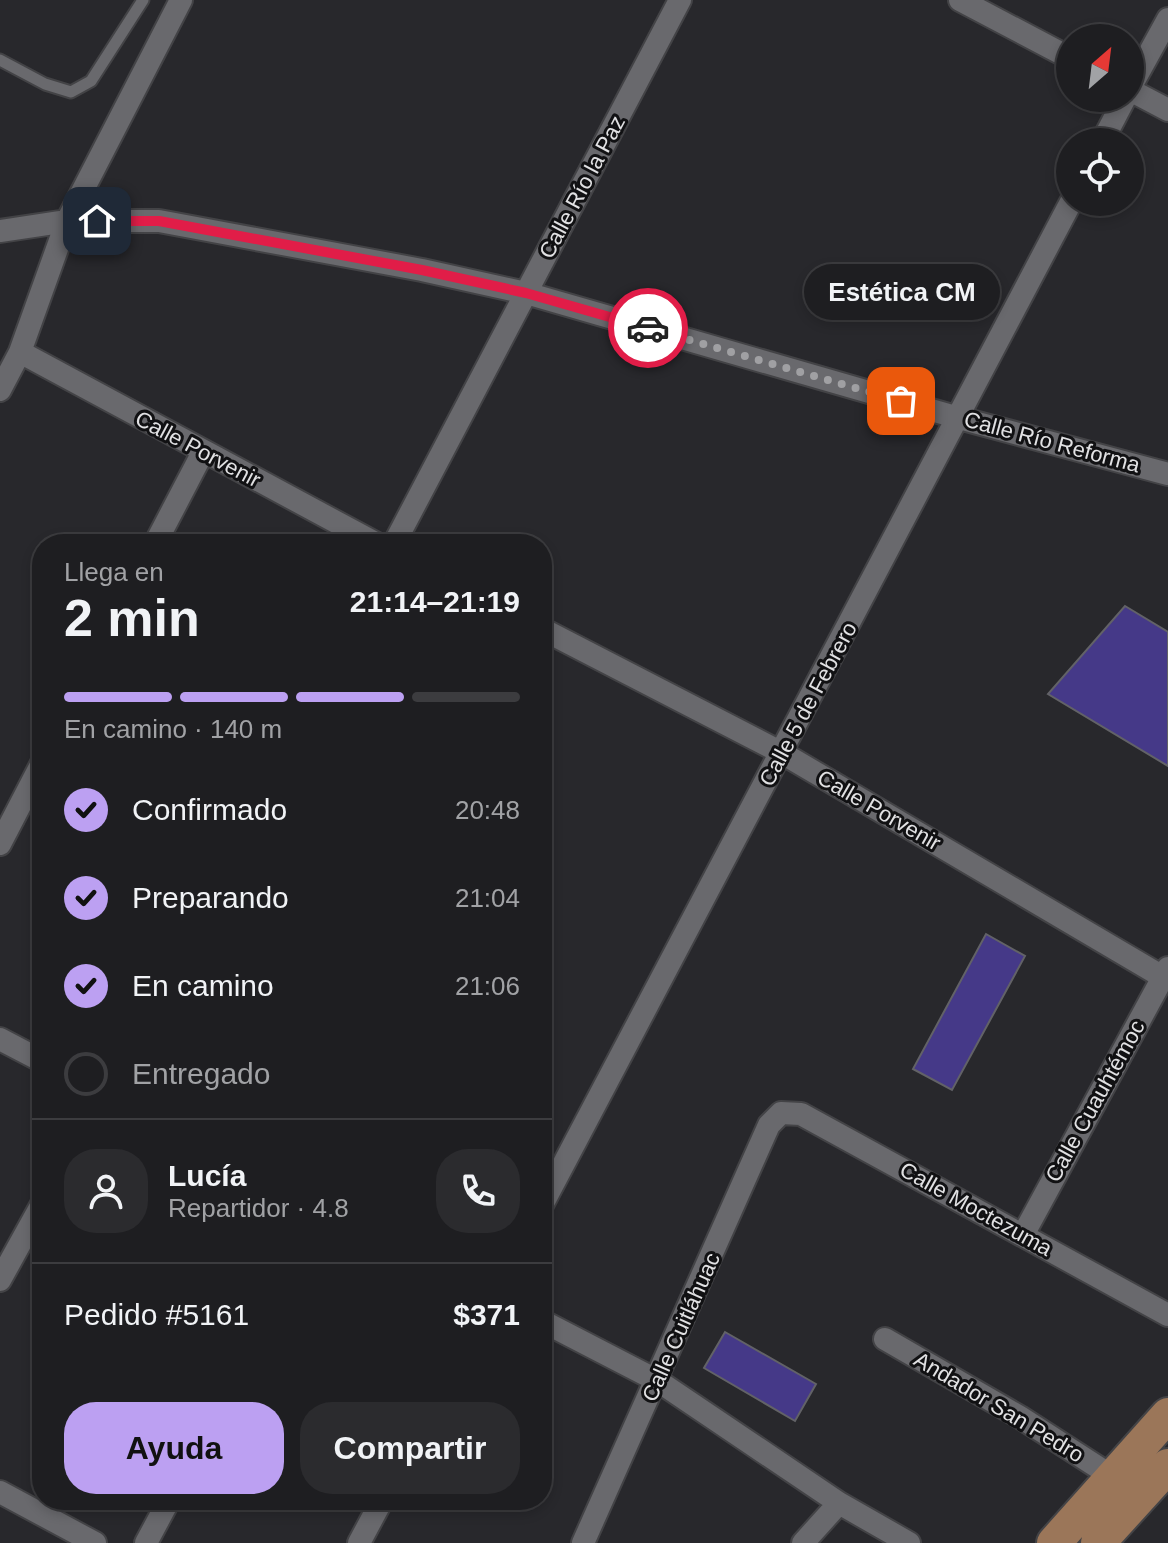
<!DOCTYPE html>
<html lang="es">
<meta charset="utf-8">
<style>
body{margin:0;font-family:Helvetica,sans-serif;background:#2b2b2e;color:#f1f3f6;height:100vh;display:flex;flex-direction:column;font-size:30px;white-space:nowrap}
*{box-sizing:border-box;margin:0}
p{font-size:26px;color:#a1a2a5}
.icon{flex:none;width:44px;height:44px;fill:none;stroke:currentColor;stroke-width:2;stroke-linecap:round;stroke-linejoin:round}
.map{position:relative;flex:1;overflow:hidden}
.details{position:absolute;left:32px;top:534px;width:520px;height:976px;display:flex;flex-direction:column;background:#1e1e21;border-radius:32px;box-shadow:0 4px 12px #0003,0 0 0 2px #3c3c3f}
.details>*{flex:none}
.needle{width:52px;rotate:28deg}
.tools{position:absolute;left:1056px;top:24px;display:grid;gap:16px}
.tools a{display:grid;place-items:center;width:88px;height:88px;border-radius:50%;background:#1e1e21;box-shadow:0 4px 12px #0003,0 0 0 2px #3c3c3f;font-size:40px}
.pin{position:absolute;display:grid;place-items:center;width:68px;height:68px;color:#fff;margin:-34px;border-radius:16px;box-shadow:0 4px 12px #0006}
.courier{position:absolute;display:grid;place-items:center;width:80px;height:80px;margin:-40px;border:6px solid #e11d48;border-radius:50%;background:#fff;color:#222;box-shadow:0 2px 10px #0007}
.bubble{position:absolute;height:56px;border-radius:28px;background:#1e1e21;box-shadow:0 4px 12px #0003,0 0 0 2px #3c3c3f;font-size:26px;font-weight:600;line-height:56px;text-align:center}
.summary em{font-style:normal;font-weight:600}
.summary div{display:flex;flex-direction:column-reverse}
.summary{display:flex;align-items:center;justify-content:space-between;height:136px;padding:0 32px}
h1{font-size:52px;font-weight:600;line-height:60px}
.bar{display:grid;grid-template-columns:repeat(4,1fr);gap:12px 8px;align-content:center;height:96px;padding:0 32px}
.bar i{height:10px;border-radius:6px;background:#3c3c3f}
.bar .on{background:#bca0f2}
.bar p{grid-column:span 4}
.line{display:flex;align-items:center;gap:20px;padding:0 32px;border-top:2px solid #3c3c3f}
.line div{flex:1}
.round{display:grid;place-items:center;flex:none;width:84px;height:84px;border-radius:32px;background:#2b2b2e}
ol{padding:0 32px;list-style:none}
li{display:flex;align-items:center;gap:24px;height:88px}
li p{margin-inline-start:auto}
li .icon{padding:8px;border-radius:50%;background:#bca0f2;color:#111;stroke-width:4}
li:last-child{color:#a1a2a5}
li i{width:44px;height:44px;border:4px solid #3c3c3f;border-radius:50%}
.action{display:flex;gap:16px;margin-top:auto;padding:16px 32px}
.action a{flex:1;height:92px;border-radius:32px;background:#bca0f2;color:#111;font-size:32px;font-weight:600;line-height:92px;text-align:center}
.action a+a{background:#2b2b2e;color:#f1f3f6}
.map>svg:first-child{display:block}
</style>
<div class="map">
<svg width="1168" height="1543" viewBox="0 0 1168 1543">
<rect width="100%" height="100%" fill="#28282c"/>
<path fill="#453988" stroke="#626267" stroke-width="2" d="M1125,606L1168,632V766L1048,694Z
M986,934L1025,956L952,1090L913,1069Z
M725,1332L816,1384L795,1421L704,1368Z"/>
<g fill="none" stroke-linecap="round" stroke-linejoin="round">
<g stroke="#434346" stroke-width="15">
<path id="service" d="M0,60L45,84L71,92L91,81L143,0"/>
</g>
<g stroke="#434346" stroke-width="26">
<path id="minor" d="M960,0L1070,58
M1130,88L1168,19
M1130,90L1168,110
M1102,142L1125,98
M0,231L67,221H159L422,270L526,293L959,418L1168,474
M20,352L377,544
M0,390L20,352L67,221L181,0
M155,544L203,452
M394,544L680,0
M542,629L782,753L1168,980
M0,844L42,763
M0,1039L42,1061
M542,1205L1071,202
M1023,1235L1168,968
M0,1280L42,1204
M542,1321L658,1381L839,1503L909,1543
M885,1339L1020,1417L1113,1477
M0,1492L95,1543
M146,1543L169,1500
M359,1543L382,1500
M583,1543L769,1125L781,1113L801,1114L1168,1315
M803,1543L839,1503"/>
</g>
<g stroke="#434346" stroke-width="38">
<path id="primary" d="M1054,1543L1168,1415
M1098,1543L1168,1466"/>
</g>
<use href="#service" stroke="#69696d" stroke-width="11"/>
<use href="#minor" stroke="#69696d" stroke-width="22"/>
<use href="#primary" stroke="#9b7659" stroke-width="34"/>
</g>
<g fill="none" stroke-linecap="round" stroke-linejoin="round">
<path stroke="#a0a0a3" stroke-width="8" stroke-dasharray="0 14.4" d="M648,328L901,401"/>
<path stroke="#e11d48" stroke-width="10" d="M97,221H159L422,270L526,293L648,328"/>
</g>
<g text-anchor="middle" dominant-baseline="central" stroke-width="6" stroke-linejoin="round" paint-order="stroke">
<g font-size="22" fill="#e1e1e3" stroke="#111113">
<text transform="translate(582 187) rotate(-62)">Calle Río la Paz</text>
<text transform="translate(1052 442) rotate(15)">Calle Río Reforma</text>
<text transform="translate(198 449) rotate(28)">Calle Porvenir</text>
<text transform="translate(808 704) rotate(-62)">Calle 5 de Febrero</text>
<text transform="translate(879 810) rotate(30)">Calle Porvenir</text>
<text transform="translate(1095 1101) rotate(-61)">Calle Cuauhtémoc</text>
<text transform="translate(976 1209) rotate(29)">Calle Moctezuma</text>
<text transform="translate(681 1327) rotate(-66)">Calle Cuitláhuac</text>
<text transform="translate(999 1407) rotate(31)">Andador San Pedro</text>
</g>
</g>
</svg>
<div class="tools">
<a><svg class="needle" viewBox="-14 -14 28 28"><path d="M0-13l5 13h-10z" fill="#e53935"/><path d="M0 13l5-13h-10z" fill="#a1a2a5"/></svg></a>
<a><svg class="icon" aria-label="locate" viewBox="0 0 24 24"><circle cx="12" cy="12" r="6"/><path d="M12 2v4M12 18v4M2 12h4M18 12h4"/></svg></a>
</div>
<div class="pin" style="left:901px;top:401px;background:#ea580c"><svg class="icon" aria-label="bag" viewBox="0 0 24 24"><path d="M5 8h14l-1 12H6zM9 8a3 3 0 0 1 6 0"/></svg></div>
<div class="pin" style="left:97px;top:221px;background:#1f2937"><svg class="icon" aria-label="home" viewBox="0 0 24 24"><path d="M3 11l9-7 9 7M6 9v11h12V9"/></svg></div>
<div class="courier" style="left:648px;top:328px"><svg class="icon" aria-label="car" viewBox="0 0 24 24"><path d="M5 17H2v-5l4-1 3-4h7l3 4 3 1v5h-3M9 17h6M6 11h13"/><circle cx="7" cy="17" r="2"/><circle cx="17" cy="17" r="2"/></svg></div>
<div class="bubble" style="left:804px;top:264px;width:196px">Estética CM</div>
<section class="details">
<div class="summary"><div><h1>2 min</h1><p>Llega en</p></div><em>21:14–21:19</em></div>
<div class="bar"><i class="on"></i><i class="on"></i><i class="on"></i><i></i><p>En camino · 140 m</p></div>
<ol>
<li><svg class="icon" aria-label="check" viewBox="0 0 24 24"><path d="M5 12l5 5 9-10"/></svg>Confirmado<p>20:48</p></li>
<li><svg class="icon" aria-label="check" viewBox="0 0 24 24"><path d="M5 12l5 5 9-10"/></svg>Preparando<p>21:04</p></li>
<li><svg class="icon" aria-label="check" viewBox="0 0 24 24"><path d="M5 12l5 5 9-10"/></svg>En camino<p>21:06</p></li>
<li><i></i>Entregado</li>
</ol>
<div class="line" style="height:144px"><a class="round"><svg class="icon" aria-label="person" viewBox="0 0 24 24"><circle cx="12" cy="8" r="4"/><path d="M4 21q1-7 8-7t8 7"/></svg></a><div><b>Lucía</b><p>Repartidor · 4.8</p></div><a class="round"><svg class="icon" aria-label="phone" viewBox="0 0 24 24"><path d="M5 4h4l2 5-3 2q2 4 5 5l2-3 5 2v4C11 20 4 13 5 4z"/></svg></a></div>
<div class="line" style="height:104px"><div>Pedido #5161</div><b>$371</b></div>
<div class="action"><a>Ayuda</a><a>Compartir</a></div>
</section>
</div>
